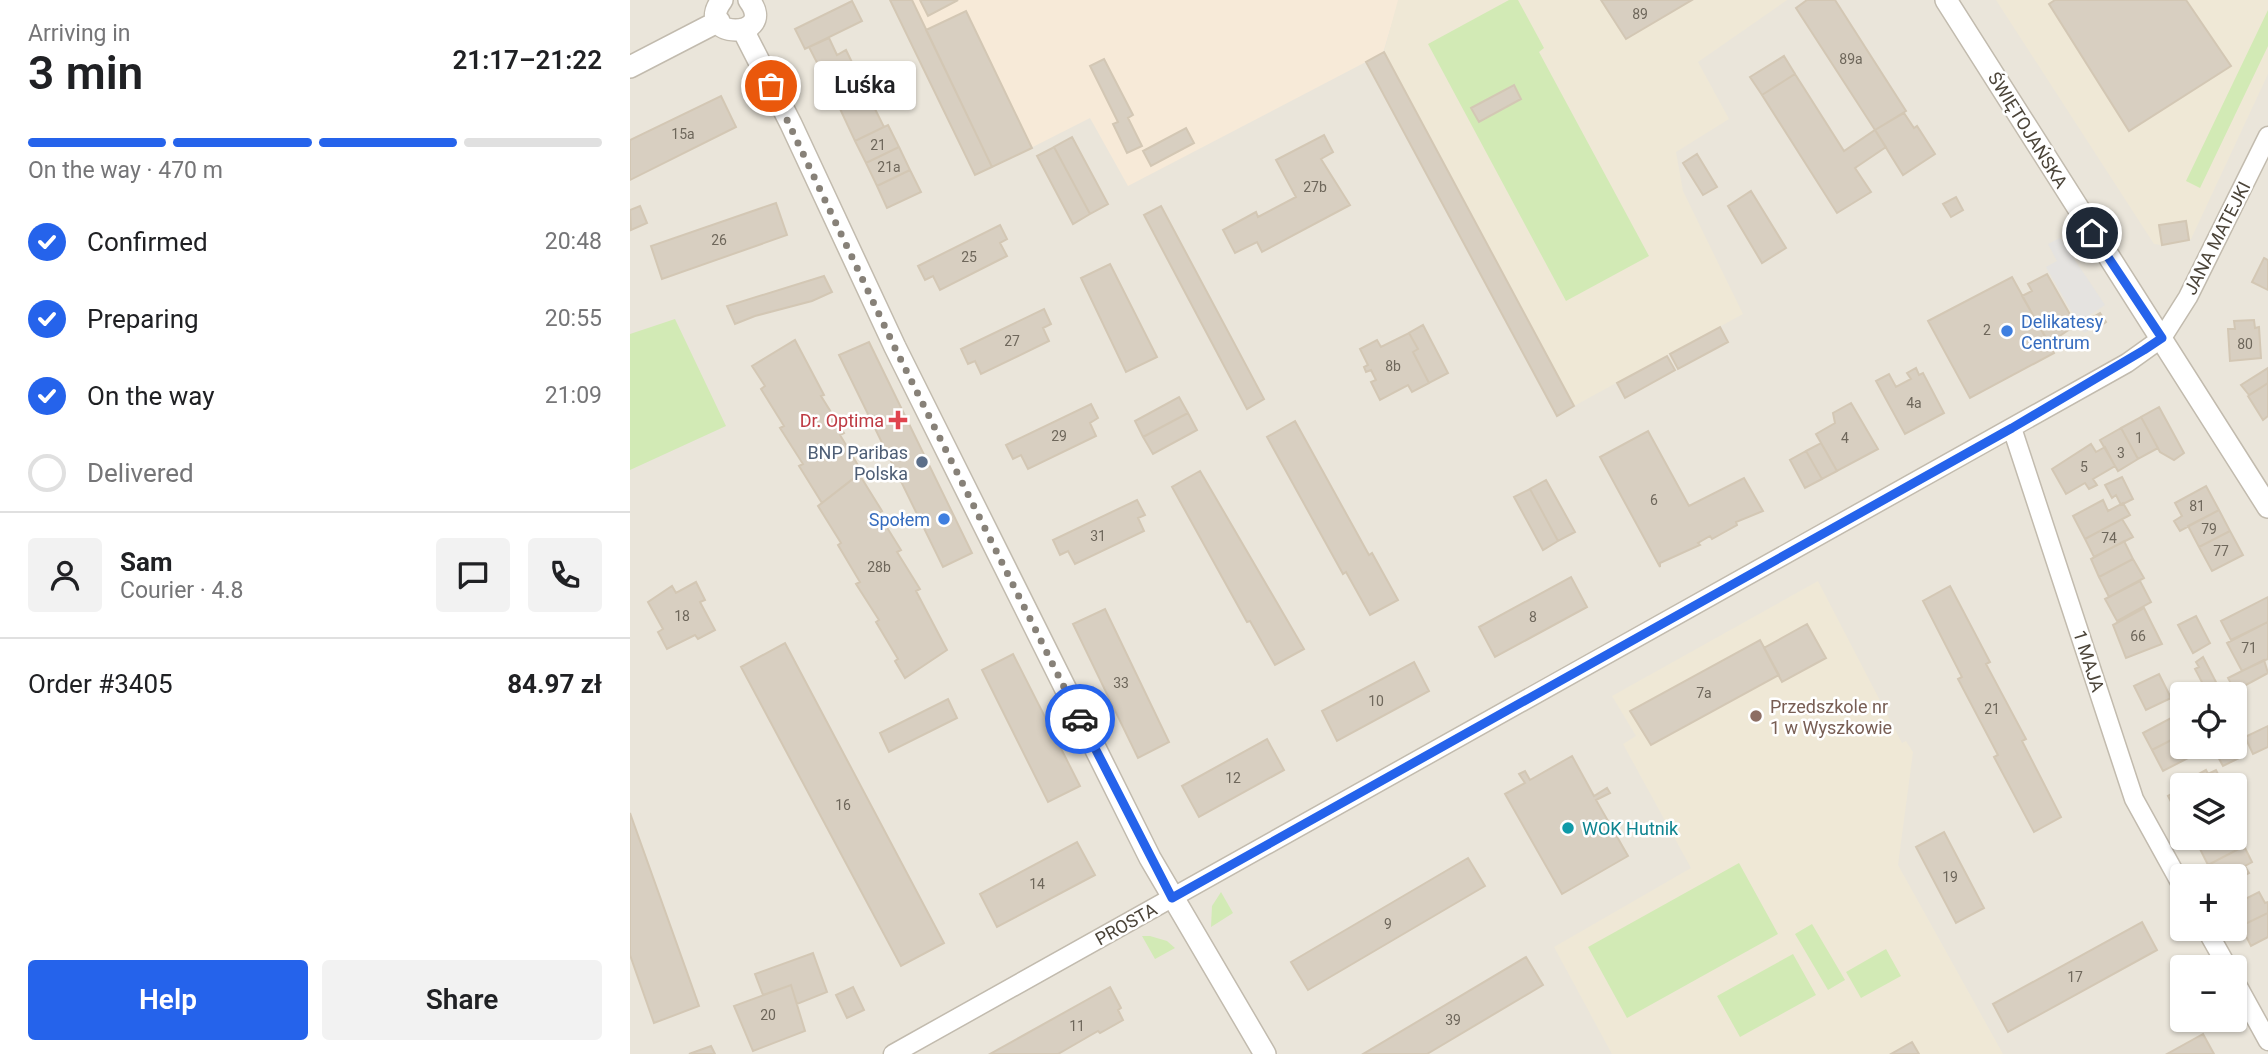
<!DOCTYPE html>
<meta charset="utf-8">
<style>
body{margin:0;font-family:Roboto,sans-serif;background:#f2f2f2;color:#202124;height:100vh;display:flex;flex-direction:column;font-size:26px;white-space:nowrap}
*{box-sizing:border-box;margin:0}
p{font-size:23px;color:#757577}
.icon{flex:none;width:38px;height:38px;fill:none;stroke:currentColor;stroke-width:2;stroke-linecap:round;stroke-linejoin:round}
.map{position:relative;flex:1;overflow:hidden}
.drawer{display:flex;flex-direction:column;background:#fff;width:630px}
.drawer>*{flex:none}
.fabs{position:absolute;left:1540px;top:682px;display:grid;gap:14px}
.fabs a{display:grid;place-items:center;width:77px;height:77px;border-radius:7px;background:#fff;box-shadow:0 2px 5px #0004;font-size:35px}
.pin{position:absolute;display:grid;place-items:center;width:60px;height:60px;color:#fff;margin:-30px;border:4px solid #fff;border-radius:50%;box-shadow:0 2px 7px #0007}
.courier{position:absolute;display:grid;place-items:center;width:70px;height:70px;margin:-35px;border:5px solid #2563eb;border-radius:50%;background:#fff;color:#222;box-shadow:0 2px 9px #0007}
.bubble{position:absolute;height:49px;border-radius:7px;background:#fff;box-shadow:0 2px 5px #0004;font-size:23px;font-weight:600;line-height:49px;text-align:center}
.summary em{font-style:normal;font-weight:600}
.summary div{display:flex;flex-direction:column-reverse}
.summary{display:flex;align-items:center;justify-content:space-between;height:119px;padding:0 28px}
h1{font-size:46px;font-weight:600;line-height:52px}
.bar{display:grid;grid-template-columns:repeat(4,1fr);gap:10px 7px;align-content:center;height:84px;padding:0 28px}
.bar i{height:9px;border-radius:5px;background:#e0e0e0}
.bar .on{background:#2563eb}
.bar p{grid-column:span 4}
.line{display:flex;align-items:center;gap:18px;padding:0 28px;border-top:2px solid #e0e0e0}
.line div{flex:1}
.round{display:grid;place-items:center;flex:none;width:74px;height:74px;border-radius:7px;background:#f2f2f2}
ol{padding:0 28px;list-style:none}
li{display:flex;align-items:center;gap:21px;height:77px}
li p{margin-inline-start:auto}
li .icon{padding:7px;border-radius:50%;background:#2563eb;color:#fff;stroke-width:4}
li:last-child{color:#757577}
li i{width:38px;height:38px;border:4px solid #e0e0e0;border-radius:50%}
.primary-button{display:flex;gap:14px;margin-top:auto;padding:14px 28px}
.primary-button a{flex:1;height:80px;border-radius:7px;background:#2563eb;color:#fff;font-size:28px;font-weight:600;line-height:80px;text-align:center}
.primary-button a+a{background:#f2f2f2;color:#202124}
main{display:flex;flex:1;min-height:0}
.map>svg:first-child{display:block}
</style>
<main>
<section class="drawer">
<div class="summary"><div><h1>3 min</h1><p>Arriving in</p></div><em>21:17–21:22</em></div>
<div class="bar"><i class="on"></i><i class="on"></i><i class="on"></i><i></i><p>On the way · 470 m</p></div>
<ol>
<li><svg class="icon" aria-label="check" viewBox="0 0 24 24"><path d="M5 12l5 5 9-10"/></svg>Confirmed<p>20:48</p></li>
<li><svg class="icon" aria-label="check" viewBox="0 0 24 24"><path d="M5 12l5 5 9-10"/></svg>Preparing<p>20:55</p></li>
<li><svg class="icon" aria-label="check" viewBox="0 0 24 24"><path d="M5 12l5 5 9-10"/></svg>On the way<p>21:09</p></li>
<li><i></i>Delivered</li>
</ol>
<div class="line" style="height:126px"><a class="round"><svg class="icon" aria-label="person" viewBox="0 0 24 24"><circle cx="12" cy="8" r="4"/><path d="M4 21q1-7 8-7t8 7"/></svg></a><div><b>Sam</b><p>Courier · 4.8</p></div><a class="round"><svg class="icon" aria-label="chat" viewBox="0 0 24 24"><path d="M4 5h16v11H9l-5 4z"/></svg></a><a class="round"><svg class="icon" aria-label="phone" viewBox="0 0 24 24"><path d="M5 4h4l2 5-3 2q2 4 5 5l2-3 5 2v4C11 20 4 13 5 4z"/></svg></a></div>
<div class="line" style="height:91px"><div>Order #3405</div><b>84.97 zł</b></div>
<div class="primary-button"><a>Help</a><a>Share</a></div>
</section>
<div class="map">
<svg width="1638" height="1054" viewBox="0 0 1638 1054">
<rect width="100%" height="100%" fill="#f6f3ec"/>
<path fill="#eae5da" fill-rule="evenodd" d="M0,0H1638V1054H0ZM1552,695H1605V747H1552ZM1552,786H1605V838H1552ZM1552,877H1605V929H1552ZM1552,968H1605V1020H1552Z"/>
<path fill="#f7ead8" d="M280,0H769L753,53L498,186L460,118L365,166Z"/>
<path fill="#efe8d6" d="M768,0H1157L1068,62L1099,119L1046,152L1053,191L1113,314L944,406L754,52Z
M1366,0H1638V74L1561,239L1559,240L1556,222L1529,225L1532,245L1524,244Z
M1188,581L1272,743L1276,741L1283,752L1268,865L1373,1054H982L924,947L1061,868L993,744L1006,736L982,696Z"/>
<path fill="#d2eab5" d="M879,0H888L914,48L909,52L1019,256L936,301L798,44Z
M1638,10V46L1570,188L1556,181Z
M45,319L96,426L0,470V334Z
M1109,863L1148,934L997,1018L958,947Z
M591,892L603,913L581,927L582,906Z
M1182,924L1215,980L1198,990L1165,934Z
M520,936L537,941L545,948L525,959L512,936Z
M1256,949L1271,976L1231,998L1216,972Z
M1163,954L1186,995L1110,1037L1087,996Z"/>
<path fill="#e5e3e0" d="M1430,238L1475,305L1458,316L1464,328L1454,333L1416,267L1427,261L1418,244Z"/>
<path fill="#d8cfc1" stroke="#d3c7b4" stroke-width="2" d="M260,0H282L362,167L345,175Z
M290,0H328L298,16Z
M971,0H1062L996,39Z
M1177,0H1205L1276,111L1245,130L1166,8Z
M1425,0H1556L1601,66L1499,131L1419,4Z
M222,1L232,21L175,49L165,29Z
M336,11L402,148L362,167L296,30Z
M199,38L207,55L216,50L232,83L204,96L179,47Z
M754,52L944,406L927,416L736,62Z
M1154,56L1165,74L1132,95L1120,77Z
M474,59L503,115L498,118L512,146L497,153L483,124L488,122L460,66Z
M1165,74L1214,151L1245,130L1256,147L1225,168L1241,192L1207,213L1132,95Z
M232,83L254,127L225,141L204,96Z
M884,85L891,99L849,122L841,108Z
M91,96L106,127L0,180V140Z
M1274,113L1284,128L1287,126L1305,154L1273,175L1245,130Z
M258,125L269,147L236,163L225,141Z
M556,128L564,143L521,166L513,151Z
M694,135L703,152L691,159L720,205L632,252L627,242L605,253L593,230L626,212L628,217L666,197L646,160Z
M442,137L478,204L460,214L424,147Z
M269,147L280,170L247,186L236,163Z
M424,147L460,214L443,224L407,156Z
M1067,154L1087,187L1073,195L1053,163Z
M280,170L291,192L257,208L247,186Z
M1121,191L1156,248L1132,263L1098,206Z
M1326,197L1333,210L1321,217L1313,204Z
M146,203L157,235L32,279L21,246Z
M10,206L17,223L1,230L0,210Z
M531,206L634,399L617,409L514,215Z
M1556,221L1559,240L1532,245L1529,225Z
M370,225L377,239L370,243L377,256L310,290L303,276L295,280L288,266Z
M1634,258L1638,260V290L1622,282Z
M480,264L527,357L496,372L451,278Z
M1417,274L1446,325L1419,343L1392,296L1402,291L1398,284Z
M194,276L202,292L182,301L125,316L105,324L97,306Z
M1382,277L1424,353L1340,398L1298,321Z
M414,309L421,324L413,328L419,341L351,374L345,361L338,364L331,349Z
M1470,313L1476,322L1469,327L1463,317Z
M1624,320L1625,328L1629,327L1631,358L1600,361L1598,329H1605L1604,321Z
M793,325L818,373L799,383L783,352L788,349L779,333Z
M1090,327L1098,342L1048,369L1040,354Z
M779,333L788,349L783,352L799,383L782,392L778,385L750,400L741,382L746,380L741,370L736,372L734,367L738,365L730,349L747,340L751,347Z
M165,340L194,395L191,396L214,433L210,435L232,472L192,503L169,466L173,464L150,428L154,426L131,389L135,386L122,366Z
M239,342L342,553L313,567L209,355Z
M1037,356L1045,370L995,398L987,383Z
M1286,368L1289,375L1293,373L1314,413L1275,434L1246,381L1259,374L1266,387L1281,379L1277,373Z
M1638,368V383L1619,395L1611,385Z
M1638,383V416L1633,420L1618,396Z
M549,397L558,413L513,437L505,421Z
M1221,403L1248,449L1207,471L1186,434L1205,423L1203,413Z
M461,404L468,418L460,423L466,436L398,469L391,455L383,459L376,445Z
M1529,407L1554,453L1544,460L1530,452L1511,417Z
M558,413L567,430L523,454L513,437Z
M1511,417L1528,448L1508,459L1491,428Z
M665,421L739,555L742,553L768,600L740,615L716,572L713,574L637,437Z
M1491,428L1508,459L1488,471L1470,440Z
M1018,431L1059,506L1114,478L1133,511L1106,522L1107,525L1082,539L1080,536L1068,543L1070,545L1030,563V567L970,457Z
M1191,443L1207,471L1192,479L1176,451Z
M1461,444L1466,452L1475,447L1485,466L1463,479L1467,485L1459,489L1455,483L1436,494L1422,469Z
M1176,451L1192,479L1175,488L1160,460Z
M570,471L674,649L645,665L620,621L617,622L542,487Z
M229,474L252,511L248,513L271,550L267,552L290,589L286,591L317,650L275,678L265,661L268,659L246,622L249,620L226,584L230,582L208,545L211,543L188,506Z
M1492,477L1503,499L1491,505L1486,495L1482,498L1475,485Z
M916,480L945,532L928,541L900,489Z
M1576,486L1589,510L1550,531L1544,521L1552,516L1545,503Z
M900,489L928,541L913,550L884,497Z
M507,500L515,515L508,518L514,531L445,564L438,551L430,555L423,540Z
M1473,500L1478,511L1493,503L1500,515L1455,539L1443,516Z
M1589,510L1600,531L1569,547L1558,526Z
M1492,519L1503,537L1464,557L1455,539Z
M1600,531L1613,555L1582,571L1569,547Z
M1494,541L1503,559L1469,577L1461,559Z
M1503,559L1514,578L1479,597L1469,577Z
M941,577L957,607L865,657L849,627Z
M1510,581L1521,602L1487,621L1475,599Z
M66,582L75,600L70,602L85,630L68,639L65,635L37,649L28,632L33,629L18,602L42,586L46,593Z
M1320,586L1360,662L1356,664L1396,739L1392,741L1431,817L1404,832L1364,757L1368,755L1328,679L1332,677L1293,601Z
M1638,597V622L1601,640L1591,621Z
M1514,608L1532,644L1496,658L1483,625Z
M475,609L539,742L508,758L443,624Z
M1566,616L1580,643L1563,653L1548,625Z
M1638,622V659L1612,671L1597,643Z
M1177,624L1196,658L1152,682L1134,648Z
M1130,640L1149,675L1021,745L1000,711Z
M155,643L314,943L271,966L111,667Z
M383,654L450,786L418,802L352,670Z
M1573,657L1587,684L1576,690L1565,669L1569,667L1566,662Z
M1634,660L1638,673L1605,691L1598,678Z
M784,662L799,691L707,741L692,711Z
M1529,674L1541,698L1516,710L1504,686Z
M1588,684L1593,695H1571L1570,693Z
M318,699L327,718L259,752L250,733Z
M1541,718L1551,735L1522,750L1513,733Z
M1638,726V747L1623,754L1615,737Z
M1551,735L1552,747H1558L1562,756L1533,771L1522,750Z
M637,739L654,770L569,817L552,786Z
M1596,747H1603L1609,758L1593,766L1586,753Z
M942,756L964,796L977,788L980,793L966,800L998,856L932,894L875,794L895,783L889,774L895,771L900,780Z
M1576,770L1578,774L1586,770L1594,786H1552L1550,819L1538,796L1549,790L1547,786Z
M0,813L69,1006L24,1023L0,955Z
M1314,832L1354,908L1326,923L1286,847Z
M1577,838H1602L1607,850L1578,865L1567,843Z
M447,842L465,875L367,927L350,894Z
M1614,846L1622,862L1615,866L1619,873L1605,880V877H1584L1578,865Z
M838,858L855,886L678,990L661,962Z
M1629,892L1635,903L1638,902V913L1611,926L1605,913V904Z
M1638,913V937L1621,946L1611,926Z
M1512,922L1527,950L1378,1032L1363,1004Z
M183,953L197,992L167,1004L161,985L133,995L125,974Z
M896,957L913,985L797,1054H733Z
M161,985L175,1031L123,1051L104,1006Z
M223,987L234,1010L217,1018L206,995Z
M480,987L491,1008L488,1010L493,1020L470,1033L468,1031L428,1054H360Z
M1573,1034L1584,1054H1537Z
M1282,1042L1289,1054H1261Z
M81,1046L85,1054H59Z"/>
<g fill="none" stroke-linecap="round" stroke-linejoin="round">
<g stroke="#c2bbae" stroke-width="21">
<path id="minor" d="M1382,428L1504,799L1552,886
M1576,929L1598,968
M1605,981L1638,1041
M263,1054L1497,363L1532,338L1558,297L1638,136"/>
</g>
<g stroke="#c2bbae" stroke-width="24">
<path id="tertiary" d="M92,0C62,40 149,40 119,0
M1316,0L1638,507
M113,30L161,124L265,347L520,858L635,1054
M0,67L89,21"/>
</g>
<use href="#minor" stroke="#fff" stroke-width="18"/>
<use href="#tertiary" stroke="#fff" stroke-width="21"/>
</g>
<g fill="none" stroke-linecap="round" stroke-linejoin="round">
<path stroke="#878178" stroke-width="7" stroke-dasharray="0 12.6" d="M141,86L265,348L450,719"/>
<path stroke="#2563eb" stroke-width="9" d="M450,719L542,898L1382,428L1514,350L1532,338L1462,233"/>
</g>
<g fill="#3f7fe0" stroke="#fff" stroke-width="2.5">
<circle cx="1377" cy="331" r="7"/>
<circle cx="314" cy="519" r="7"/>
</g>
<path fill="#e0444e" stroke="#fff" stroke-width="2.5" d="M264.5 409.5h7v7h7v7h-7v7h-7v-7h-7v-7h7z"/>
<circle fill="#5c6f8a" stroke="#fff" stroke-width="2.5" cx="292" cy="462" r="7"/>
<circle fill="#8d6e63" stroke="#fff" stroke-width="2.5" cx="1126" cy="716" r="7"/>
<circle fill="#0f9aa8" stroke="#fff" stroke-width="2.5" cx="938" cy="828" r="7"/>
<g text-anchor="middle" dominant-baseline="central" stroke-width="5" stroke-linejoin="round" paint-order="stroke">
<g font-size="14" fill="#6e675b">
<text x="1010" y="14">89</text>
<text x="1221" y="59">89a</text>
<text x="53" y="134">15a</text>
<text x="248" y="145">21</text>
<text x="259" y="167">21a</text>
<text x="685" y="187">27b</text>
<text x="89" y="240">26</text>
<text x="339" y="257">25</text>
<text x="1357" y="330">2</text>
<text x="382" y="341">27</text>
<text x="1615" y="344">80</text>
<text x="763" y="366">8b</text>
<text x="1284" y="403">4a</text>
<text x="429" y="436">29</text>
<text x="1215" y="438">4</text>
<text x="1509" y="438">1</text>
<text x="1491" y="453">3</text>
<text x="1454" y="467">5</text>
<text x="1024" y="500">6</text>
<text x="1567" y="506">81</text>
<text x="1579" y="529">79</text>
<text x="468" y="536">31</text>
<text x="1479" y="538">74</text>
<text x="1591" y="551">77</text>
<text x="249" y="567">28b</text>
<text x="52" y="616">18</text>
<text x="903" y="617">8</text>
<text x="1508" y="636">66</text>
<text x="1619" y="648">71</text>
<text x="491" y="683">33</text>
<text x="1074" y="693">7a</text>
<text x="746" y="701">10</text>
<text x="1362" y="709">21</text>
<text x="603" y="778">12</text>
<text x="213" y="805">16</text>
<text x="1320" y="877">19</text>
<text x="407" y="884">14</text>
<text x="758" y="924">9</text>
<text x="1445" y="977">17</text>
<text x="138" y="1015">20</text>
<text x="823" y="1020">39</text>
<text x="447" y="1026">11</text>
</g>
<g font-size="18" fill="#4b4439" stroke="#fff">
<text transform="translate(1398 130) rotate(58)">ŚWIĘTOJAŃSKA</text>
<text transform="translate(1587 238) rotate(-63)">JANA MATEJKI</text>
<text transform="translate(1459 661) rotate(72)">1 MAJA</text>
<text transform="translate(496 924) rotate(-29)">PROSTA</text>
</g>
<g font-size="18" fill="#366cbe" stroke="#fff" text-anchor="start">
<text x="1391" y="321">Delikatesy<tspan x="1391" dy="21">Centrum</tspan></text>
<text x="300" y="519" text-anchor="end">Społem</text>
</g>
<g font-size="18" fill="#be3a42" stroke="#fff" text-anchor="end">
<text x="254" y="420">Dr. Optima</text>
</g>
<g font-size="18" fill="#4e5e75" stroke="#fff" text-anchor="end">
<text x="278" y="452">BNP Paribas<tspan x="278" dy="21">Polska</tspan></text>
</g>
<g font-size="18" fill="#785e54" stroke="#fff" text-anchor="start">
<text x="1140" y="706">Przedszkole nr<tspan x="1140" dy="21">1 w Wyszkowie</tspan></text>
</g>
<g font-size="18" fill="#0d838f" stroke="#fff" text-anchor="start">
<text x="952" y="828">WOK Hutnik</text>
</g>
</g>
</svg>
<div class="fabs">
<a><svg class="icon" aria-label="locate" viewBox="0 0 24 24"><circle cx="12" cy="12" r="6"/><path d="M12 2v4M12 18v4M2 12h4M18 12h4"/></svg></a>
<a><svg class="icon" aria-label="layers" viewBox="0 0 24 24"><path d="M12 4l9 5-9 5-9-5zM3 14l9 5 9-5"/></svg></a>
<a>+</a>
<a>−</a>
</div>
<div class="pin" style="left:141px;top:86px;background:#ea580c"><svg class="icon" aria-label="bag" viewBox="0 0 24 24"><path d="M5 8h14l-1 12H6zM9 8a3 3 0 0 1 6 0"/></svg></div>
<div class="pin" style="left:1462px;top:233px;background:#1f2937"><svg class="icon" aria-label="home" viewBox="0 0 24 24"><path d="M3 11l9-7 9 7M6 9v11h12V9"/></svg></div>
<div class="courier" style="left:450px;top:719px"><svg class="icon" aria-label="car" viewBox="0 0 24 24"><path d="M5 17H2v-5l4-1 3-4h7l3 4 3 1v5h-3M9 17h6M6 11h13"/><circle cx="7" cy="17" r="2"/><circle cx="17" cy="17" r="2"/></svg></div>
<div class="bubble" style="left:184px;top:61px;width:102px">Luśka</div>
</div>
</main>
